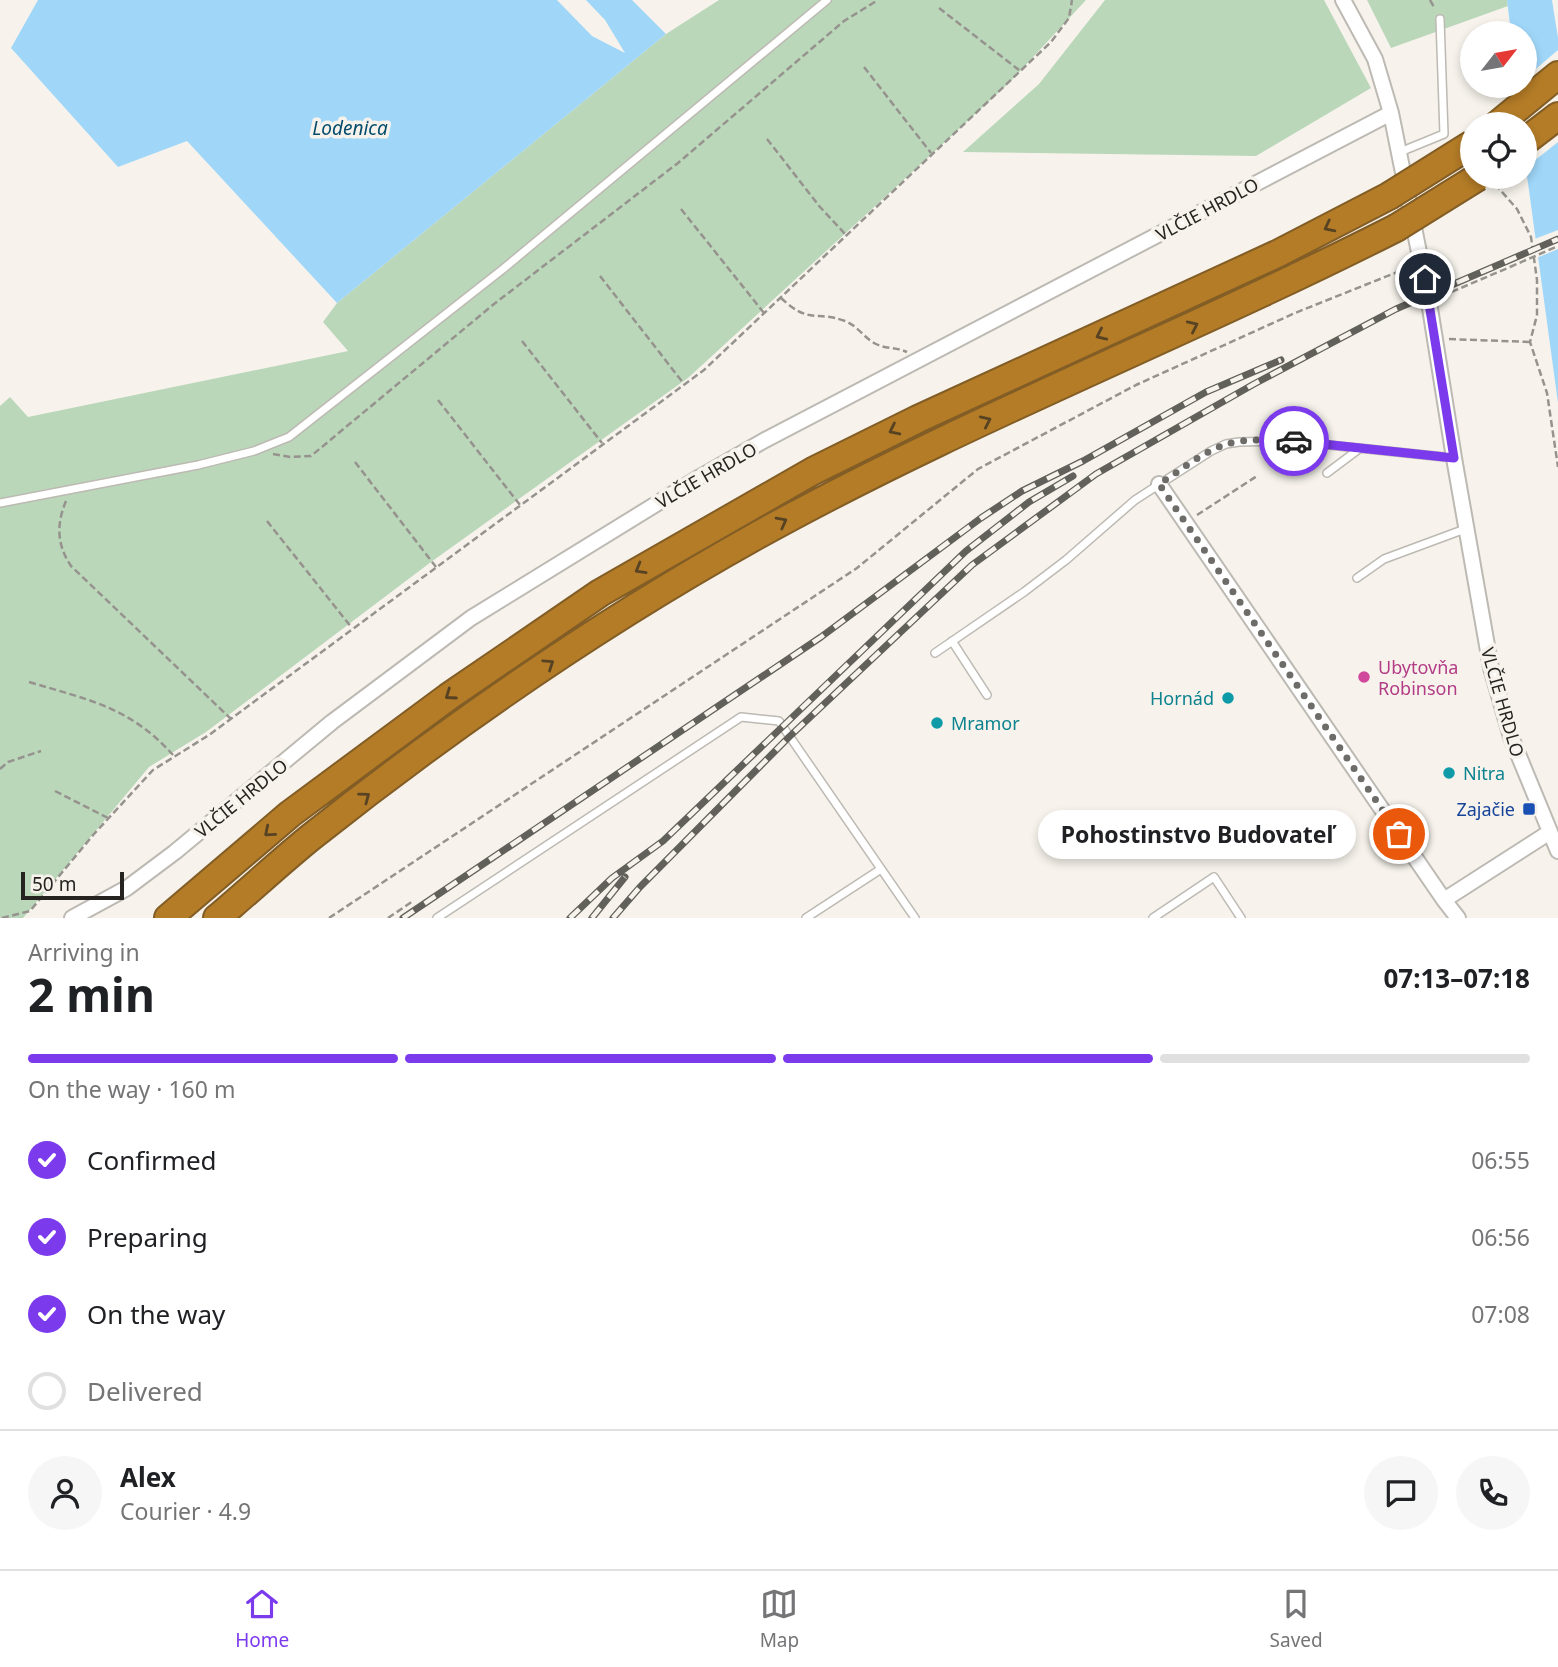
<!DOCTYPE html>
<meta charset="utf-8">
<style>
body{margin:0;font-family:"Noto Sans",sans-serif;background:#f6f6f6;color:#202124;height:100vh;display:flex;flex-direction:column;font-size:26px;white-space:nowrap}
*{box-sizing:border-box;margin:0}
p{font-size:23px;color:#757577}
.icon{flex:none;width:38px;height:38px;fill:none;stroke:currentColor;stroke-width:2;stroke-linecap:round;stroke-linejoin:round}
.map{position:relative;height:918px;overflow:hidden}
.panel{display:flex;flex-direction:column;background:#fff;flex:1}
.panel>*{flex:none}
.needle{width:46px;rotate:59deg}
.controls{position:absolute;left:1460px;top:21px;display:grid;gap:14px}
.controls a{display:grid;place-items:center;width:77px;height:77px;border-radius:50%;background:#fff;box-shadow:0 4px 10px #0003;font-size:35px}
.scale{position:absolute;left:21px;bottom:18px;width:103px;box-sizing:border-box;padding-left:7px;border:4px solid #252421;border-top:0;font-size:19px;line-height:24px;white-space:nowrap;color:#252421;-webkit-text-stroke:5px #f7f3ec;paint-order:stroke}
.pin{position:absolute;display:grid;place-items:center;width:60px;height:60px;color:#fff;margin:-30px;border:4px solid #fff;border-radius:50%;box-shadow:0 2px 7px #0007}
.courier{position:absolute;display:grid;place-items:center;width:70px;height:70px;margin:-35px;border:5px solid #7c3aed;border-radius:50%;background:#fff;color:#222;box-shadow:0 2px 9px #0007}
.bubble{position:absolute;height:49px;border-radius:24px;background:#fff;box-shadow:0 4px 10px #0003;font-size:23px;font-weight:700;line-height:49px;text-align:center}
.summary em{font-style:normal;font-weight:700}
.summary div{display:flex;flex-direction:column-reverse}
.summary{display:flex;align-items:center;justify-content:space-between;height:119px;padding:0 28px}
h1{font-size:46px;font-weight:700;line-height:52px}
.bar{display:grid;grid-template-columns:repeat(4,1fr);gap:10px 7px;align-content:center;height:84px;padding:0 28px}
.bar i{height:9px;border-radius:5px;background:#e0e0e0}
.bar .current{background:#7c3aed}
.bar p{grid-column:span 4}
.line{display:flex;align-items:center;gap:18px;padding:0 28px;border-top:2px solid #e0e0e0}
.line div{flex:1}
.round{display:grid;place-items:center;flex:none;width:74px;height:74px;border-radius:37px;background:#f6f6f6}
ol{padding:0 28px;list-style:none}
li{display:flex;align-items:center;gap:21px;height:77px}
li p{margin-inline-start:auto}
li .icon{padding:7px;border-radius:50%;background:#7c3aed;color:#fff;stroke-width:4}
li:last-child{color:#757577}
li i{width:38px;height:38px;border:4px solid #e0e0e0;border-radius:50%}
.menu{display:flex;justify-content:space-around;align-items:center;height:98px;border-top:2px solid #e0e0e0;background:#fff;font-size:19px;color:#757577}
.menu a{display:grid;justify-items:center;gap:4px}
.menu .current{color:#7c3aed}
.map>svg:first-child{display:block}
</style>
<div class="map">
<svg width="1558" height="918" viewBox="0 0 1558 918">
<rect width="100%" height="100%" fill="#f7f3ec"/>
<path fill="#bad7ba" d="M719,0H1086L1009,83L688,378L431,562L206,732L149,767L23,918H0V406L10,397L28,417L348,351L323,322L337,303L666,34Z
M1105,0H1324L1371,88L1256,156L963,152L1039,84Z
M1367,0H1507L1508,6L1391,48Z"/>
<path fill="#a0d7f9" d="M38,0H632L666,34L337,303L187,141L118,167L11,48Z
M1507,0H1552L1558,38V403L1524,154V33H1511Z"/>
<path fill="#f7f3ec" d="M557,0H586L605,20L625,53L592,36Z
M1558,50V142L1524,169V124H1518L1514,88L1524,86V79Z
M1558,230V249L1534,259L1532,240Z"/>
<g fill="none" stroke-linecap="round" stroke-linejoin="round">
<g stroke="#bdb9b3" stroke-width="10">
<path id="lane" d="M1400,152L1444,134L1440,19
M1327,473L1359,449
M0,503L198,465L254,451L289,437L503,269L827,0
M1357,578L1384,559L1465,529
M952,641L987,695
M935,653L1024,592L1066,560L1135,500L1211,451L1226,444L1239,442L1291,441L1454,458
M437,918L741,717L779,721L915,918
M806,918L881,869
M1153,918L1214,877L1241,918"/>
</g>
<g stroke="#bdb9b3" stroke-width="18">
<path id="street" d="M1343,0L1375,59L1391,113L1429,302L1454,458L1491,668L1511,737L1558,851
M1159,484L1444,900L1550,832
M1444,900L1458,918
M72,918L127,888L175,852L332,722L471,618L700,477L765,440L1391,113"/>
</g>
<g stroke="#825d25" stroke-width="30">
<path id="highway" d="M1498,124L1558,75
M1524,142L1558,116
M168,918L290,814L448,697L600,593L813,471L918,419L1277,254L1389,196
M217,918C249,891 279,863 311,837C451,726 600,623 756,536C963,421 1185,335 1396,228"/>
</g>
<path stroke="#96938e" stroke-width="2.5" stroke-dasharray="7 3.5" stroke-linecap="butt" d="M1430,0L1435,9
M939,8L1019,70
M864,67L931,153
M767,139L820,207L846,235
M1495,184L1517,209L1531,237L1537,280V315L1530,342L1547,393L1558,467
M681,209L764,313
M600,276L684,384
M1442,296L1510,267
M781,298C810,325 815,310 845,321C858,326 864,338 876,344C886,349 896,347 907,352
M1449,339L1530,342
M522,341L602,443
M438,400L520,505
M273,454L290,457L311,456L494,304L678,163L844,21L878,0
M355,462L436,567
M66,501C56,525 57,545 71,566L231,719
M1197,515L1257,476
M267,521L352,628
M29,682C89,700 130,707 173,755
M0,769L8,762L41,751
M55,791L108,818
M2,918L30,911L94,834L153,770L209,735L704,370L1051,42L1069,18L1072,0
M329,918L857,568L978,469L1136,385L1295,313L1410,267
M388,918L413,901"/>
<use href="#lane" stroke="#fff" stroke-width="7"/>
<use href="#street" stroke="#fff" stroke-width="14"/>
<use href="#highway" stroke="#b47c27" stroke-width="26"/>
<g stroke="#62605b" stroke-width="7">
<path id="rail" d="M403,918L821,637L981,518L1022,491L1083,461L1206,392L1281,360
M570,918L612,878L663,841L966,551L1029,502L1073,476
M592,918L625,877
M613,918L640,887L789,737L972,565L1096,474L1254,384L1396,309L1558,239"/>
</g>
<use href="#rail" stroke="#f7f3ec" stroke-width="4.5" stroke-dasharray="13" stroke-linecap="butt"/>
<g stroke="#825d25" stroke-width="30" stroke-linecap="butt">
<path id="highway-bridge" d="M1389,196L1472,144
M1396,228L1478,177"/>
</g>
<path stroke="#96938e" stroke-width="2.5" stroke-dasharray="7 3.5" stroke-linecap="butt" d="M1510,267L1558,246"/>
<use href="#highway-bridge" stroke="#b47c27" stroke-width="26"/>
</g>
<defs><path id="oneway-chevron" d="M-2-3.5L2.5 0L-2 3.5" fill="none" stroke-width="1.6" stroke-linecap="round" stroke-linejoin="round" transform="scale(1.75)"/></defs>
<g stroke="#574323">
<use href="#oneway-chevron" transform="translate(1329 227) rotate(153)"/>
<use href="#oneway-chevron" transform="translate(1193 326) rotate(-25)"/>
<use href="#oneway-chevron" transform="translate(1101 335) rotate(155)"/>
<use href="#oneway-chevron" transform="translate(986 421) rotate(-25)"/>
<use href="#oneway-chevron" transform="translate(894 430) rotate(154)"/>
<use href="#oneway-chevron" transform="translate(782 522) rotate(-28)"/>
<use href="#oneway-chevron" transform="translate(640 569) rotate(150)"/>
<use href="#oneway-chevron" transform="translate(549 664) rotate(-34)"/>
<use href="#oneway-chevron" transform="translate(450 695) rotate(145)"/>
<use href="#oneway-chevron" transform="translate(365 797) rotate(-37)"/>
<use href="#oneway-chevron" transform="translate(269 832) rotate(140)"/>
</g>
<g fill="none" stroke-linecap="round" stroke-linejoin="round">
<path stroke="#6e6c68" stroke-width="7" stroke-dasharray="0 12.6" d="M1294,441C1273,440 1247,438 1227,444C1202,452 1180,471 1159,484L1399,834"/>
<path stroke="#7c3aed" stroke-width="9" d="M1294,441L1454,458L1425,279"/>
</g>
<circle fill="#d1479c" stroke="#f7f3ec" stroke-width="2.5" cx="1364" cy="677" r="7"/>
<g fill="#0f9aa8" stroke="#f7f3ec" stroke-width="2.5">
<circle cx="1228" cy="698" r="7"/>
<circle cx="937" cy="723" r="7"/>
<circle cx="1449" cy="773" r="7"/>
</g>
<rect fill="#1a4fb4" stroke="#f7f3ec" stroke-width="2.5" x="1522" y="802" width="14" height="14" rx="3.5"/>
<g text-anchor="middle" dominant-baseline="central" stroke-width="7" stroke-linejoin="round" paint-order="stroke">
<g font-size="18" fill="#252421" stroke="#f7f3ec">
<text transform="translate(1207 209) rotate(-28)">VLČIE HRDLO</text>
<text transform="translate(706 475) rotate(-30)">VLČIE HRDLO</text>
<text transform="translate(1503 702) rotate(74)">VLČIE HRDLO</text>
<text transform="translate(241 798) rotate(-39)">VLČIE HRDLO</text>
</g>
<g font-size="18" fill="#b23c85" stroke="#f7f3ec" text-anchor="start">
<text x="1378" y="667">Ubytovňa<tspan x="1378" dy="21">Robinson</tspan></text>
</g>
<g font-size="18" fill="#0d838f" stroke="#f7f3ec" text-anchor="start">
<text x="1214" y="698" text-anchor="end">Hornád</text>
<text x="951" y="723">Mramor</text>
<text x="1463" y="773">Nitra</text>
</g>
<g font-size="18" fill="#164399" stroke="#f7f3ec" text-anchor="end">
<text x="1515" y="809">Zajačie</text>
</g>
<g font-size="19" font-style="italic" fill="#044c6c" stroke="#f7f3ec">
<text x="350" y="128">Lodenica</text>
</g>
</g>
</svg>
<div class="controls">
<a><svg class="needle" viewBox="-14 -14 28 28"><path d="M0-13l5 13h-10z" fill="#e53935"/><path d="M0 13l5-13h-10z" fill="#757577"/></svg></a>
<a><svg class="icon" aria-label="locate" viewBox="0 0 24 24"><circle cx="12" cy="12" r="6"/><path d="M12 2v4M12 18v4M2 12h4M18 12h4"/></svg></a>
</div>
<div class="scale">50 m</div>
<div class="pin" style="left:1399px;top:834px;background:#ea580c"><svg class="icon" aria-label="bag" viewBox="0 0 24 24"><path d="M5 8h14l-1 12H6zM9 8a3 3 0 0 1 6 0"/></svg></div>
<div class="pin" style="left:1425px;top:279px;background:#1f2937"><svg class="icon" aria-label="home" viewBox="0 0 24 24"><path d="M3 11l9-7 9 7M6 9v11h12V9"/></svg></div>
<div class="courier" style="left:1294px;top:441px"><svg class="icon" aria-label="car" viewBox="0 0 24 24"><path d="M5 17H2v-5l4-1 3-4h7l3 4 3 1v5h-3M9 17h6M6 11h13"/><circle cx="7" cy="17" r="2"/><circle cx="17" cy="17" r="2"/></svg></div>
<div class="bubble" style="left:1038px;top:810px;width:318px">Pohostinstvo Budovateľ</div>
</div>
<section class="panel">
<div class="summary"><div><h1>2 min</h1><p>Arriving in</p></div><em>07:13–07:18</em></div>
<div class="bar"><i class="current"></i><i class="current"></i><i class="current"></i><i></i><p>On the way · 160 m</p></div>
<ol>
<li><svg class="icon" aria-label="check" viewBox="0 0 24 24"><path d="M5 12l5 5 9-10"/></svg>Confirmed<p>06:55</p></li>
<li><svg class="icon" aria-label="check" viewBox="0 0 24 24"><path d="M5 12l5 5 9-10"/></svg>Preparing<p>06:56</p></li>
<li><svg class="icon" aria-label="check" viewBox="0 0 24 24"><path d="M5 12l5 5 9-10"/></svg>On the way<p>07:08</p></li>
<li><i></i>Delivered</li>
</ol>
<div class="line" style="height:126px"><a class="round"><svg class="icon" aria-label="person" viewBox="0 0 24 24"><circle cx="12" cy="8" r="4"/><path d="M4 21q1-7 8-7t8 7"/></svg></a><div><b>Alex</b><p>Courier · 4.9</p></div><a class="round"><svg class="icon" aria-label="chat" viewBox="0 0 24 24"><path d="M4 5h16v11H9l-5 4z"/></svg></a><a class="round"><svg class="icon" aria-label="phone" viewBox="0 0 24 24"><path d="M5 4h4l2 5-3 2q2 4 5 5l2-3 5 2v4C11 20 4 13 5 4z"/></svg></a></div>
</section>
<nav class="menu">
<a class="current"><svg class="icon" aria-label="home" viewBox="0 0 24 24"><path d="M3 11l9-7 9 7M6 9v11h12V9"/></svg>Home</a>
<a><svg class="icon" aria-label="map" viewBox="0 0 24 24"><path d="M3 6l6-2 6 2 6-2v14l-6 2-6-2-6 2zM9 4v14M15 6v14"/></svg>Map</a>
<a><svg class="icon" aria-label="saved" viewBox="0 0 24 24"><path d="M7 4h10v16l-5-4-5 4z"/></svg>Saved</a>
</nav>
